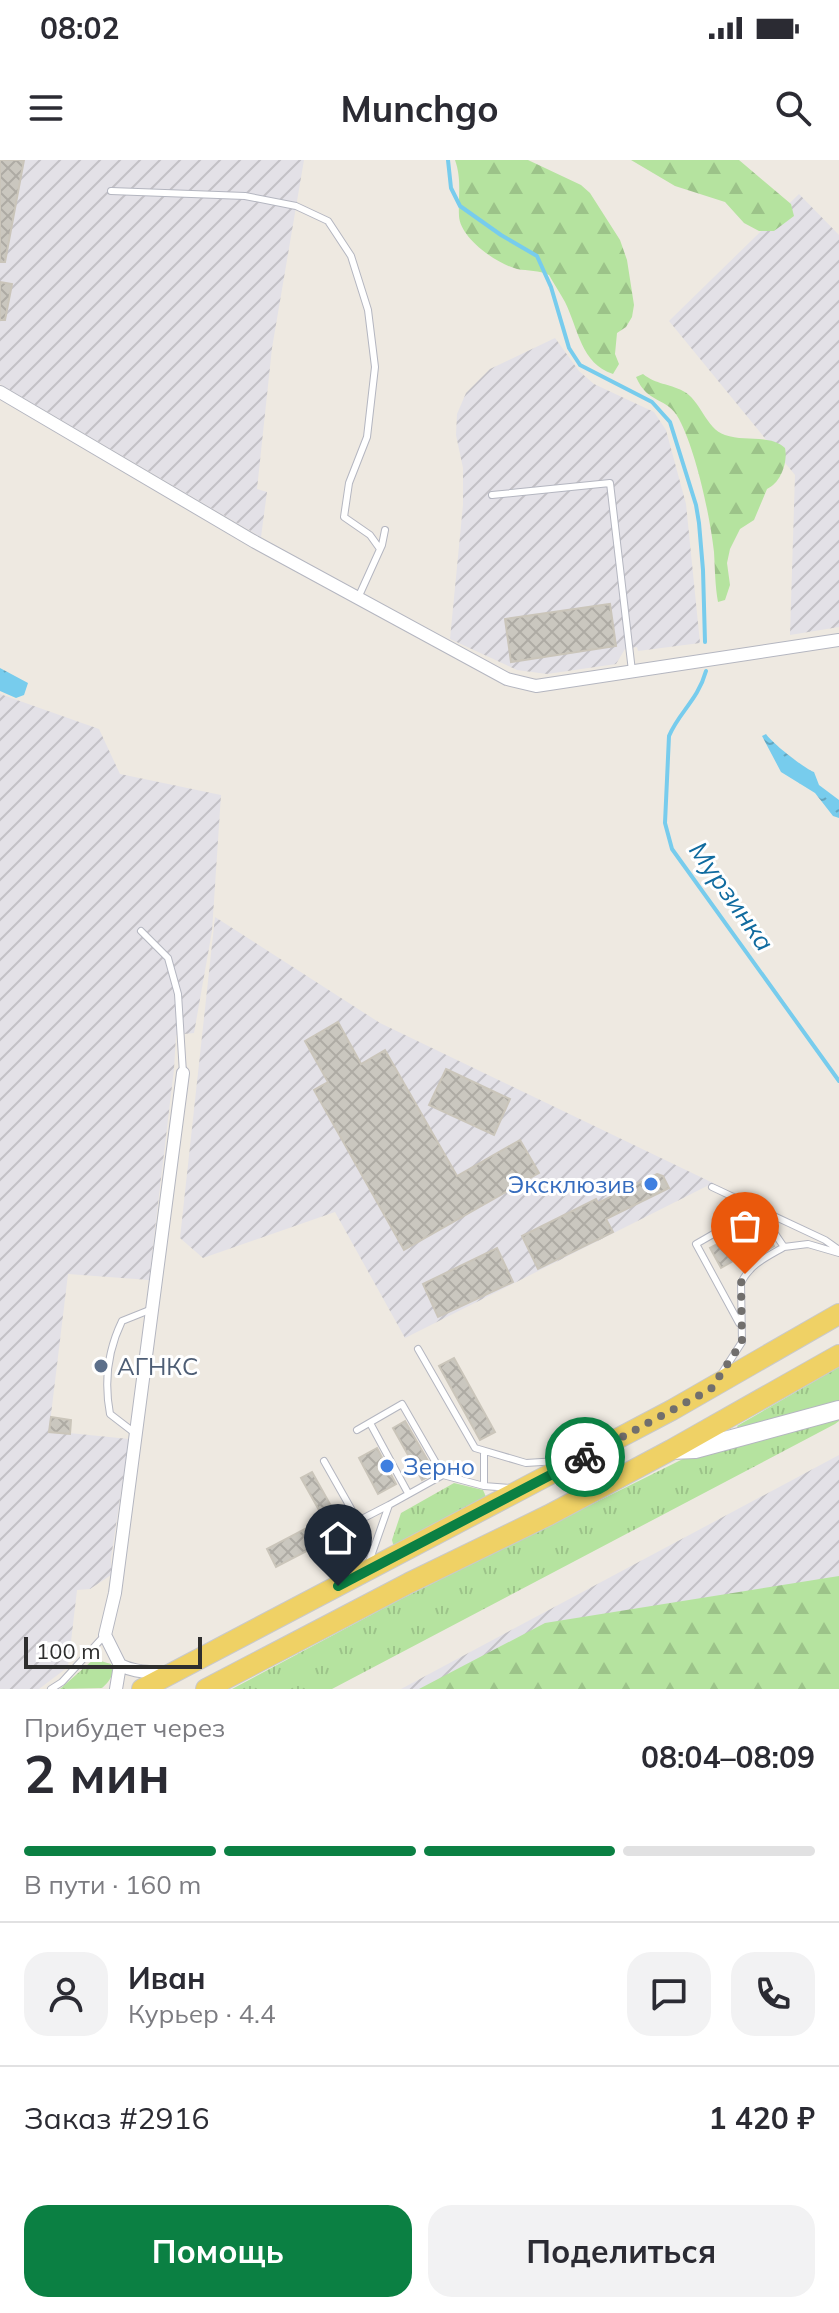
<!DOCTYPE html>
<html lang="ru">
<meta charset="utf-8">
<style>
body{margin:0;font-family:Mulish,sans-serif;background:#f2f2f3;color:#2b2b33;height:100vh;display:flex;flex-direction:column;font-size:30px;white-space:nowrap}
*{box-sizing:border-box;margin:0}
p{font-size:26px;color:#7c7c81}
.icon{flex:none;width:44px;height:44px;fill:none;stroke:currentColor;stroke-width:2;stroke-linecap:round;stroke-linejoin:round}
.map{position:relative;height:1529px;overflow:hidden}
.sheet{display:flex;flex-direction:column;background:#fff;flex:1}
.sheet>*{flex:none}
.scale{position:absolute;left:24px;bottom:20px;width:178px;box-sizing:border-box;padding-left:8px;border:4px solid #2e2e2e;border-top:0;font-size:22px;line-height:28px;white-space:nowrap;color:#2e2e2e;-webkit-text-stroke:6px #fff;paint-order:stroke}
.pin{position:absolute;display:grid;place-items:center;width:68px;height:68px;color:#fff;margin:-82px -34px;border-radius:50% 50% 50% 0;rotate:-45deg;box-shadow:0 0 8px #0007}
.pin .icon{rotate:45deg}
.courier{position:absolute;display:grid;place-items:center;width:80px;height:80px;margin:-40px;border:6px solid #0b8043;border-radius:50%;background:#fff;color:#222;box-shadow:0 2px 10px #0007}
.head em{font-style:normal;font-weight:700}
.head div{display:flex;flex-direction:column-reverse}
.head{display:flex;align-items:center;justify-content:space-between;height:136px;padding:0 24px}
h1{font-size:52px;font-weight:700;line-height:60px}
.bar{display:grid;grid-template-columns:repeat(4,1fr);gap:12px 8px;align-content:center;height:96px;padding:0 24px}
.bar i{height:10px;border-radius:6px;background:#e1e1e2}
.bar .current{background:#0b8043}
.bar p{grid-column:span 4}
.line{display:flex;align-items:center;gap:20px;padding:0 24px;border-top:2px solid #e1e1e2}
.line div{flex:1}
.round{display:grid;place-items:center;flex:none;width:84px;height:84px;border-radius:24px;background:#f2f2f3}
.button{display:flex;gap:16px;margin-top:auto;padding:16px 24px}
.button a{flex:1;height:92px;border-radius:24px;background:#0b8043;color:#fff;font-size:32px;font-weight:700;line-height:92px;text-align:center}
.button a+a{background:#f2f2f3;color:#2b2b33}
.status{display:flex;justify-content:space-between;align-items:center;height:56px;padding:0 40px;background:#fff;direction:ltr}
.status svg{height:22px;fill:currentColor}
header{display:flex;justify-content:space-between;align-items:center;height:104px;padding:0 24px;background:#fff;font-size:36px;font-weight:700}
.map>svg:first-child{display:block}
</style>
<div class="status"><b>08:02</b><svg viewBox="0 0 49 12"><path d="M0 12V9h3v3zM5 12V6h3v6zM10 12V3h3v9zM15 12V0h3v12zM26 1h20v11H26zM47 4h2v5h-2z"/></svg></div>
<header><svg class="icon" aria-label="menu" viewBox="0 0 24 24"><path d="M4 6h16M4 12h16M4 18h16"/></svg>Munchgo<svg class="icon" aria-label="search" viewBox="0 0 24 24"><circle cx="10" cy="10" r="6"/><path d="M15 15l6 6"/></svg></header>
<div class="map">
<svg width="839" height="1529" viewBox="0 0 839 1529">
<defs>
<pattern id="industrial-furrows" width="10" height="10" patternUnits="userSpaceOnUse" patternTransform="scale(2)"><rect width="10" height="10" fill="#e3e1e7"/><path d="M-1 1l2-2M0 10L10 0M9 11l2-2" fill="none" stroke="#c3c1c6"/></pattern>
<pattern id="grass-tufts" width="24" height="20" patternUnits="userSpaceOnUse" patternTransform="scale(2)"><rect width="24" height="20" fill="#b5e39f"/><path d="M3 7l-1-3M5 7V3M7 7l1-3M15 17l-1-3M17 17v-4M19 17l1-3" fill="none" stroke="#9cc389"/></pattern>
<pattern id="forest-firs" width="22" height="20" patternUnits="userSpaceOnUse" patternTransform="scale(2)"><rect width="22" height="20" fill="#b5e39f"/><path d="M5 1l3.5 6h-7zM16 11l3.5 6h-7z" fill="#9cc389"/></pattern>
<pattern id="water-ripples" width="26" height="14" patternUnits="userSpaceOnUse" patternTransform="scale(2)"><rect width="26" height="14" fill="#77cced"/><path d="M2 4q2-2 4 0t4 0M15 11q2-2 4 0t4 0" fill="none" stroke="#62a6c0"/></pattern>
<pattern id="building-cross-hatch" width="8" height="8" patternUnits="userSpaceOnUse" patternTransform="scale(2)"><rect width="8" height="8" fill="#cac7bf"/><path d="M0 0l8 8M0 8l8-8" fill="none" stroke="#aeaba4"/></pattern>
</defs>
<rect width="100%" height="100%" fill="#eee9e1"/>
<path fill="url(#industrial-furrows)" d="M0,0H304L272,188L257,329L267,332L261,377L0,224Z
M799,34L839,75V467L790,475L795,315L669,161Z
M555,178L579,211L594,224L654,252L666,270L686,344L700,483L638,491L637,487L625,489L616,504L547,514L517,510L450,479L463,345V308L456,275L457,254L466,233L490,209Z
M0,534L99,569L120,614L221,635L212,771L194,873L176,875L174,909L149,1120L68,1114L49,1271L129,1279L111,1398V1415L90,1429L77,1430L68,1507L39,1529H0Z
M215,757L380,863L713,1023L405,1178L335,1052L203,1098L180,1078Z
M839,1295V1529H401Z"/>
<path fill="url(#grass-tufts)" d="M839,1207V1241L740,1271L737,1266Z
M839,1253V1261L835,1264L332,1529H232L399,1440L689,1296Z
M454,1323L483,1330L486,1337L400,1385L393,1384L392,1380L401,1353Z
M94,1499L111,1504C115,1514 110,1521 102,1528L60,1529Z"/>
<path fill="url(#forest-firs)" d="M455,0H528L581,25L590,33L620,80L627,100L634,145L632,157L626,167L617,173L615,194L619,204L613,214C581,204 578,168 565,142C560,133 554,124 549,115C539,110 528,111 517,109C497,104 460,78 459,56C458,37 462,20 455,0Z
M631,0H739L791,44L794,56L774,71H759L744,63L725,42L675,26Z
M643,214C657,225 668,223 683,231C700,239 706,269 725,275C744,282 770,274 785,288C788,302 781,323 767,329L754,360L740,369L730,389L727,403L730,425L725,440L718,442C715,425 715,409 714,392C710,356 696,291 679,259C667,236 648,245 636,217Z
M839,1416V1529H419L545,1463Z"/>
<path fill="url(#water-ripples)" d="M0,508L28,523L24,535L16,538L0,531Z
M766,574C772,583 805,609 814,612L819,625L839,640V658L833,656L815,633L781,612L762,576Z"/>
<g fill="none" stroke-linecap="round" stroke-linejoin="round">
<path stroke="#77cced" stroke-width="4" d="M448,0L451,28L460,46L501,75L537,96L551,127L569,188L580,205L652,242L670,262L696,345L699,363L703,410L705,482
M706,511C698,540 679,552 669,576L665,663L672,689L839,921"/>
</g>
<path fill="url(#building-cross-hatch)" stroke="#cac5ba" stroke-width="2" d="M0,0H24L5,102H0Z
M0,122L12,124L5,160H0Z
M610,444L616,486L511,502L505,459Z
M338,862L361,904L385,890L457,1016L520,980L539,1013L404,1090L314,930L328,922L305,881Z
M446,909L510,939L494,975L429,945Z
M657,1014L663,1016L669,1028L606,1059L613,1072L538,1109L522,1076L596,1039L598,1043Z
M746,1066L765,1070L774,1086L760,1094L757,1088L752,1090L743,1076L750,1072Z
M730,1077L742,1096L721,1108L710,1088Z
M497,1088L513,1122L438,1157L423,1124Z
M454,1198L495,1272L480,1280L439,1206Z
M51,1257L71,1260L70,1274L49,1272Z
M405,1261L435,1313L422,1320L393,1268Z
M377,1288L396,1324L378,1334L359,1298Z
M312,1312L345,1371L276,1407L267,1389L324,1359L301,1318Z"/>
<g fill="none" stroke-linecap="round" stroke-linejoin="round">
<g stroke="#b4b6c0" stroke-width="8">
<path id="lane" d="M111,31L245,36L296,46L328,61L351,96L368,150L375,207L367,277L349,323L344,357L370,375L380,389
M492,335L610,323L632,511
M358,438L382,385L385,370
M141,771L168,798L178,834L183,913
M712,1027L825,1080L839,1090
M729,1065L696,1084L739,1163
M784,1087L808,1084L839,1093
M418,1189L475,1288L526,1303L558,1301
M722,1213L742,1182L741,1123C750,1104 767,1097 784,1087L769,1065L740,1058L729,1065L754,1104
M370,1263L408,1333
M357,1270L402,1244L443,1315
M136,1274L110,1254C104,1222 108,1190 122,1161L152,1149
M484,1291V1326
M324,1301L358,1361L389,1345
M369,1402L389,1345L443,1315L484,1326L511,1328
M51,1529L62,1522L105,1475"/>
</g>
<g stroke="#b4b6c0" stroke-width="14">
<path id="street" d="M0,232L255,382L507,519L536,526L839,480
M120,1505C136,1513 150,1511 167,1514
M116,1529L120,1505L105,1475L115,1433L183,913"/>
</g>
<g stroke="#b4b6c0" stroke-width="20">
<path id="secondary" d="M671,1290L695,1289L839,1250"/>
</g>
<g stroke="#c9c9c9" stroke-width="22">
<path id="primary" d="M142,1529L672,1250L839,1154
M206,1529L409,1423L549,1355L671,1290L839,1195"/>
</g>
<use href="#lane" stroke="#fff" stroke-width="6"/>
<use href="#street" stroke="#fff" stroke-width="12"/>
<use href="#secondary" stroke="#fff" stroke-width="18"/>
<use href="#primary" stroke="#efd165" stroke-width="20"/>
</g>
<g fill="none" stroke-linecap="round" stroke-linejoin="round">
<path stroke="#716f6d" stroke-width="8" stroke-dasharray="0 14.4" d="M585,1297L711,1229L742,1182L741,1123L745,1114"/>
<path stroke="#0b8043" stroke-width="10" d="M338,1426L585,1297"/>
</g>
<g fill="#3f7fe0" stroke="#fff" stroke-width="3">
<circle cx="651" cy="1024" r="8"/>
<circle cx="387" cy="1306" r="8"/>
</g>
<circle fill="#5c6f8a" stroke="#fff" stroke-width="3" cx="101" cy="1206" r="8"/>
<g text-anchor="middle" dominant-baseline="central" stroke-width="6" stroke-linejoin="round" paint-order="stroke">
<g font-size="24" fill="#366cbe" stroke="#fff" text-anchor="end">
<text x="635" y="1024">Эксклюзив</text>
<text x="403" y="1306" text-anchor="start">Зерно</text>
</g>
<g font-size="24" fill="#4e5e75" stroke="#fff" text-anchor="start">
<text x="117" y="1206">АГНКС</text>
</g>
<g font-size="26" font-style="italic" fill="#106b9f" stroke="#fff">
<text transform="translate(732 736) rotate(55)">Мурзинка</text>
</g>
</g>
</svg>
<div class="scale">100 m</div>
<div class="pin" style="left:745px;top:1114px;background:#ea580c"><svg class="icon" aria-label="bag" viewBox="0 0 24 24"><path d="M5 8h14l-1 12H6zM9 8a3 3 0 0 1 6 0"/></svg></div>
<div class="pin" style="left:338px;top:1426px;background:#1f2937"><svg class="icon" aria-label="home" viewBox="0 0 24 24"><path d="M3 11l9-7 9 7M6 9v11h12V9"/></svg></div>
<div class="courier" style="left:585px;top:1297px"><svg class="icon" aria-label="bike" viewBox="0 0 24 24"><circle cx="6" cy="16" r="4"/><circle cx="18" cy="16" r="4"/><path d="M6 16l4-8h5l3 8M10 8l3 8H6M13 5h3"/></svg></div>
</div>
<section class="sheet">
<div class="head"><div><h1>2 мин</h1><p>Прибудет через</p></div><em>08:04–08:09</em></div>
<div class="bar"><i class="current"></i><i class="current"></i><i class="current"></i><i></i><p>В пути · 160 m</p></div>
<div class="line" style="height:144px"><a class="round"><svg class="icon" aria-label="person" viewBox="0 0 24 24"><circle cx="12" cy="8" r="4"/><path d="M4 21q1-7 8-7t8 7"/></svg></a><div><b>Иван</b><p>Курьер · 4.4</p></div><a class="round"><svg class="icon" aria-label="chat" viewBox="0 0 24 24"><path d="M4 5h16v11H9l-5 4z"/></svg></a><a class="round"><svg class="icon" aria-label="phone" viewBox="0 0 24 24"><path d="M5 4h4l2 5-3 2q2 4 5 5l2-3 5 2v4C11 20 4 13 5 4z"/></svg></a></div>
<div class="line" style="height:104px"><div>Заказ #2916</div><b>1 420 ₽</b></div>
<div class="button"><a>Помощь</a><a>Поделиться</a></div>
</section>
